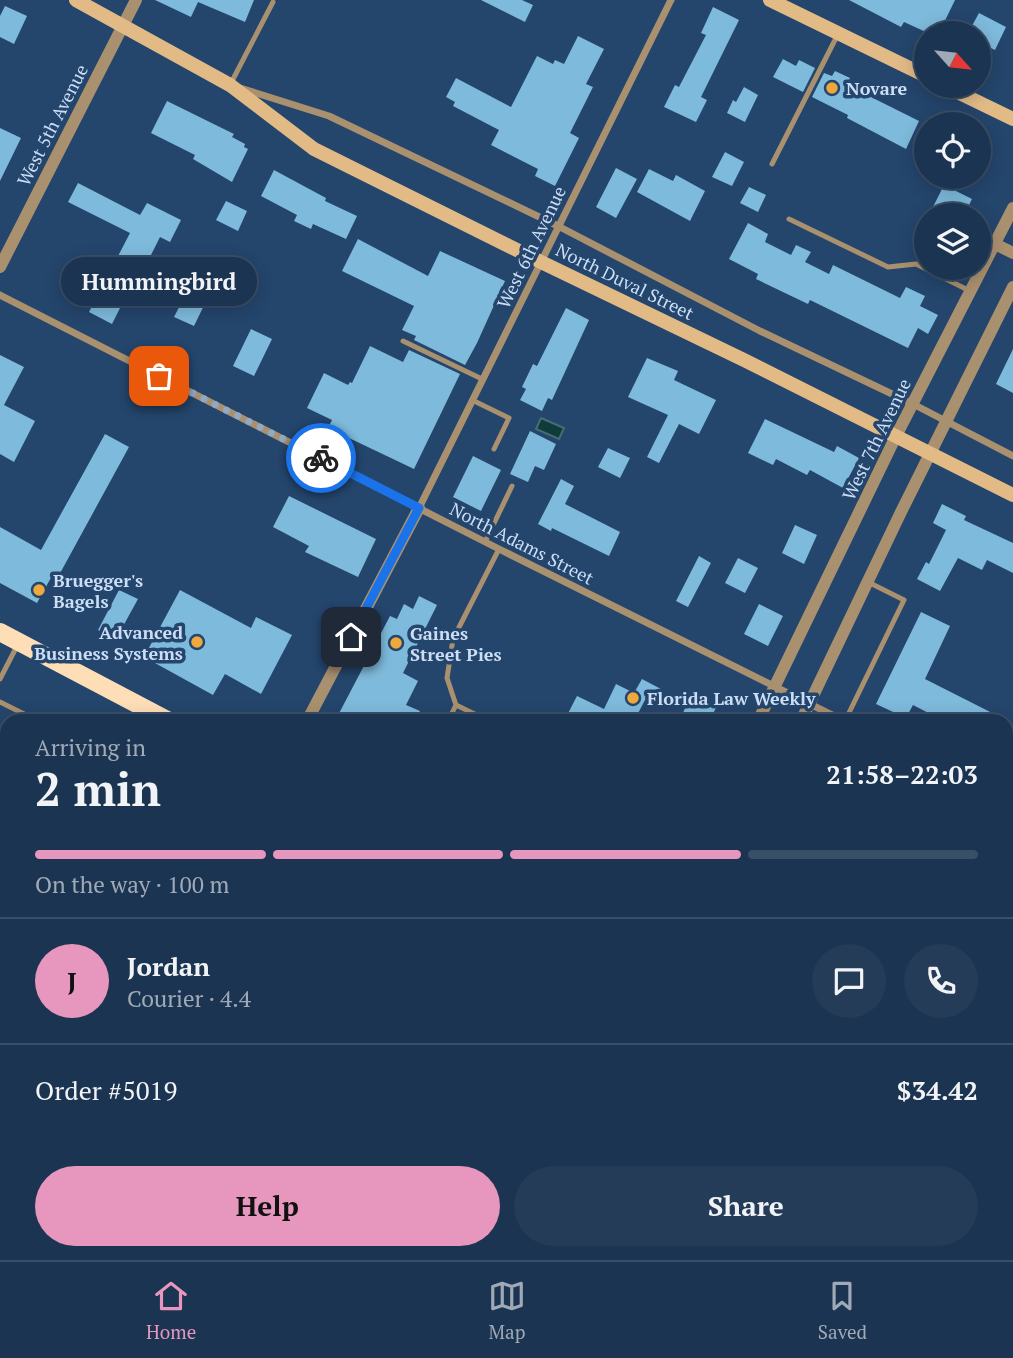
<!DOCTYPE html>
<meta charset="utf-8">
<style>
body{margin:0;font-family:"PT Serif",serif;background:#243c58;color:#f1f3f6;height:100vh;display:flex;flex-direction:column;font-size:26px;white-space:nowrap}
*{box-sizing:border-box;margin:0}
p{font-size:23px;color:#a0aab7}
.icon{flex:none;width:38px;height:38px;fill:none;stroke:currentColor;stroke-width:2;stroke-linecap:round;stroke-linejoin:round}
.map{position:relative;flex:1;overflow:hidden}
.drawer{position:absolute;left:0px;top:714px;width:1013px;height:546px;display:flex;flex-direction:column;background:#1b3451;border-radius:21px 21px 0 0;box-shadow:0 4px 18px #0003,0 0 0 2px #394f68}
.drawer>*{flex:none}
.needle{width:46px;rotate:117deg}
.buttons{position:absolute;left:914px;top:21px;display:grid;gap:14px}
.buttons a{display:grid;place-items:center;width:77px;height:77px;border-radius:50%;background:#1b3451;box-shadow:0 4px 18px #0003,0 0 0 2px #394f68;font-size:35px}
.pin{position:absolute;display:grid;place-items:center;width:60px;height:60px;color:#fff;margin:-30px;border-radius:14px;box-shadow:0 4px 10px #0006}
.courier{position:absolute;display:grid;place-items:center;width:70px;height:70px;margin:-35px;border:5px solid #1a73e8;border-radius:50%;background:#fff;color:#222;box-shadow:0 2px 9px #0007}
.bubble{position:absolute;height:49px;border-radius:24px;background:#1b3451;box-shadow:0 4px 18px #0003,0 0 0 2px #394f68;font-size:23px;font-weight:600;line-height:49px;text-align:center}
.head em{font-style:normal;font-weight:600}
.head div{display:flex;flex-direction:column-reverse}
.head{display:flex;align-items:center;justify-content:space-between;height:119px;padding:0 35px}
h1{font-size:46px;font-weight:600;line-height:52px}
.bar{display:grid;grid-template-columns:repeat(4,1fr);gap:10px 7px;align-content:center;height:84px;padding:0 35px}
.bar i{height:9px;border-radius:5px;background:#394f68}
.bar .active{background:#e797bd}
.bar p{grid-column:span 4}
.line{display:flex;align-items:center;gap:18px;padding:0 35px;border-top:2px solid #394f68}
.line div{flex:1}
.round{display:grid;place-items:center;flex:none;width:74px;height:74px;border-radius:37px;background:#243c58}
.action{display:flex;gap:14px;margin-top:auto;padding:14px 35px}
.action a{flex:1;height:80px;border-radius:42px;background:#e797bd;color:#111;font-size:28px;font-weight:600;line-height:80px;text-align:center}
.action a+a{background:#243c58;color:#f1f3f6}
.tabs{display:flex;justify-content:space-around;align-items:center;height:98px;border-top:2px solid #394f68;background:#1b3451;font-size:19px;color:#a0aab7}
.tabs a{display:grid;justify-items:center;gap:4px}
.tabs .active{color:#e797bd}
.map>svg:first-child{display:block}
</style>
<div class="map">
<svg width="1013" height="1260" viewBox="0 0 1013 1260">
<rect width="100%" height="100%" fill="#24456c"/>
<path fill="#815f92" d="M1013,1155V1260H962L965,1253H1006V1169Z"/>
<path fill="#0e3c3b" stroke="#476d73" stroke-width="2" d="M541,418L564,428L559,439L536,429Z"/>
<path fill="#7ebadb" d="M155,0H254L245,22L198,2L191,17Z
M481,0H522L533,5L525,22Z
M849,0H955L939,33H928L904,22L901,27Z
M5,6L27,16L14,44L0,37V16Z
M713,7L739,20L701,97L707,100L696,122L664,107L675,85L679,87L706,35L701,33Z
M979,13L1006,27L995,50L978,42V33H968Z
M578,36L604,49L586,84L593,87L570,133L579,138L555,186L535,176L538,169L491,145L499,130L453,106L455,102L446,97L456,78L511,107L537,56L553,64L555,60L564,64Z
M783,59L796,66L799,60L815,68L803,92L773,77Z
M835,71L850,78L847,85L919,121L906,149L847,118L848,115L812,97L824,73L832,76Z
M744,87L758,95L745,122L727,113L733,100L736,102Z
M167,101L234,134L232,137L245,144L244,147L248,149L232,182L193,159L195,155L151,133Z
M0,128L21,138L0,181Z
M725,152L744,162L732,186L712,177Z
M616,168L637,179L616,218L596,207Z
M649,169L673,181L676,175L705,191L690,221L637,192Z
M274,170L326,198L325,201L357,216L346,239L313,224L311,229L294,221L297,215L261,196Z
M78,183L140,215L147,203L181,220L170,242L160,237L147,263L156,267L140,298L128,292L112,324L89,312L130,233L68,202Z
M944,185L972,199L964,215H929Z
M749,187L766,195L758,212L740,203Z
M226,201L247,211L238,231L216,220Z
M748,223L768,234L765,242L791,255L796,245L811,252L805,262L829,274L833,265L900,298L906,287L925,296L920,306L938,315L928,334L918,328L908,348L810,300L808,304L756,279L758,274L729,259Z
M358,239L428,276L440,251L505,281L477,343L465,365L414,340L416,336L402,330L414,306L342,271Z
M194,278L213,287L194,326L174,317Z
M566,308L589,320L552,400L548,398L542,411L520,400L526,389L522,387L533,364L537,366Z
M251,329L272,339L254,376L233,366Z
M370,346L403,362L409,350L460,374L414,469L328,428L332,420L307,408L324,373L348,385L350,382L352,383Z
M1013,349V393L996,384Z
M0,355L24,367L4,405L35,421L14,462L0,454Z
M647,358L678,371L674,380L716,400L699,434L679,424L659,463L647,457L668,415L628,397Z
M765,419L834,452L837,446L859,458L843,488L810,470L807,475L776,459L773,465L748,453Z
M530,431L556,444L544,470L535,466L528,482L510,474Z
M105,434L129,447L58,577L53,574L37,603L0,583V527L41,550Z
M608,448L630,458L620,478L598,467Z
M473,456L501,470L481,511L453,497Z
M561,479L574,486L565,504L620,532L609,556L552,528L551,531L538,524Z
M289,496L376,539L358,577L305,552L309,546L273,527Z
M942,504L966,516L964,520L1013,543V573L987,560L982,570L958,558L940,591L917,579L926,562L929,564L946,530L933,523Z
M795,525L817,535L804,564L782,553Z
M699,556L711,563L688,607L676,601Z
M738,558L758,568L745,593L725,583Z
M119,590L138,599L116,639L98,630Z
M180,590L251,628L256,617L292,635L261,694L225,674L213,695L144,657Z
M419,596L437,605L403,673L418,681L406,705L420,711L415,721H335L390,616L397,619L404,604L413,609Z
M759,604L783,616L768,646L744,634Z
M921,612L950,626L925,679L1008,721H944L913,705L906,718L876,704Z
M642,679L661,689L654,704L645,700L634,721H564L577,696L604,709L616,684L634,693Z
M691,696L716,708L709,721H679Z"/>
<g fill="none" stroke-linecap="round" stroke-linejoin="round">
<path stroke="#a9906f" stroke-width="5" d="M230,85L273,2
M772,164L837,36
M789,219L888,267L916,264L970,291
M403,341L482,379
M472,400L509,418L494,449
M485,542L512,486
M0,679L18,644
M0,702L38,721
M456,705L447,678L453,639L499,549
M448,721L456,705L489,721
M845,721L904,600L868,582
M0,758L7,761
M32,1253L35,1260
M51,1253L63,1260
M417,1253L432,1260
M717,1253L731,1260
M552,1260L557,1253
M739,1260L742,1253"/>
<path stroke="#a9906f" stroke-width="7" d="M240,88L329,116L558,226L760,331L913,404L1013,456
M0,295L499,549L844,721
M419,508L671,0
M1006,802L1013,806"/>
<path stroke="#a9906f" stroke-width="12" d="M995,244L1013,253
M0,267L136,0
M307,721L419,508
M758,721L896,436L1013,208
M801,721L901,512L1013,287
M20,1260L26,1253
M510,1260L513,1253"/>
<path stroke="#e1ba86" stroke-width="14" d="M76,0L230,85L314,149L541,262L744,360L1013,495
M770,0L926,76
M945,86L1013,119"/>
<path stroke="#fddeb7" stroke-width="18" d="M0,632L169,721
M1006,1094L1013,1096"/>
</g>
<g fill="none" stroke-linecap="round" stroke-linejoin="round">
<path stroke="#91a8c6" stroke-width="7" stroke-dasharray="0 12.6" d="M159,376L321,458"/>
<path stroke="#1a73e8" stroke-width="9" d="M321,458L419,508L351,637"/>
</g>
<g fill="#eea83c" stroke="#24456c" stroke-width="2.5">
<circle cx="832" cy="88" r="7"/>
<circle cx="39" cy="590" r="7"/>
<circle cx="197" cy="642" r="7"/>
<circle cx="396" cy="643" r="7"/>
<circle cx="633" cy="698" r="7"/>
</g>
<g text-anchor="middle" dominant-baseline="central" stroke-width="7" stroke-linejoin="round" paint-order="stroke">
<g font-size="18" font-weight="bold" fill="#cbdef6" stroke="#24456c" text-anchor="start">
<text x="846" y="88">Novare</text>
<text x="53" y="580">Bruegger's<tspan x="53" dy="21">Bagels</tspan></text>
<text x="183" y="632" text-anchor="end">Advanced<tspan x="183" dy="21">Business Systems</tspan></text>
<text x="410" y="633">Gaines<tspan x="410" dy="21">Street Pies</tspan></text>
<text x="647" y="698">Florida Law Weekly</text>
</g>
<g font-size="18" fill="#cbdef6" stroke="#24456c">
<text transform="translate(52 125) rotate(-63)">West 5th Avenue</text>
<text transform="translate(531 247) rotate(-64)">West 6th Avenue</text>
<text transform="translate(625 281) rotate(26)">North Duval Street</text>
<text transform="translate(876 439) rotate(-64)">West 7th Avenue</text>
<text transform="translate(522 543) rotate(27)">North Adams Street</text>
</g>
</g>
</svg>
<div class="buttons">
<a><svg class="needle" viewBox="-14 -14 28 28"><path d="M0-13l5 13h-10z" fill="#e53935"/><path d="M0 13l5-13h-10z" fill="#a0aab7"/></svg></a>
<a><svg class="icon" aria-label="locate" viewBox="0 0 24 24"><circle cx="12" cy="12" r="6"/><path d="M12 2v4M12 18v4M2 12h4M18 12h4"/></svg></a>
<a><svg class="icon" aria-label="layers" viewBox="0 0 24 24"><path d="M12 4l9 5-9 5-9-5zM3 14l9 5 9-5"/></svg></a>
</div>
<div class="pin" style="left:159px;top:376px;background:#ea580c"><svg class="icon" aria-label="bag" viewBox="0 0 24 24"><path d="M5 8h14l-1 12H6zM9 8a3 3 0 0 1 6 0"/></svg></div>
<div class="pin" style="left:351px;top:637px;background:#1f2937"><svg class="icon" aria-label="home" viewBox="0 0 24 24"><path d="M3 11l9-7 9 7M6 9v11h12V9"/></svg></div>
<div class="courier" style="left:321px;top:458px"><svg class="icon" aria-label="bike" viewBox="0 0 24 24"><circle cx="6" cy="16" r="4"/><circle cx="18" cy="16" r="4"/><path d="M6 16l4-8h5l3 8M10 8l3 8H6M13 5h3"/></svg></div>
<div class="bubble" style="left:61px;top:257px;width:196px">Hummingbird</div>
<section class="drawer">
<div class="head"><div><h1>2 min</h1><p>Arriving in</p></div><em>21:58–22:03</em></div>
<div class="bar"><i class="active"></i><i class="active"></i><i class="active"></i><i></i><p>On the way · 100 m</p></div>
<div class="line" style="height:126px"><b class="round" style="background:#e797bd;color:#111">J</b><div><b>Jordan</b><p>Courier · 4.4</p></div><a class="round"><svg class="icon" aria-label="chat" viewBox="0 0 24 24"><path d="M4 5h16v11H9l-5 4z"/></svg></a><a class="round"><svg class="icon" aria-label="phone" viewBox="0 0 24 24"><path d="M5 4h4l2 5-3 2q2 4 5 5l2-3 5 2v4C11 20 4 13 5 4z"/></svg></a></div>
<div class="line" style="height:91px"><div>Order #5019</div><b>$34.42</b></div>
<div class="action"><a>Help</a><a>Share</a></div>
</section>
</div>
<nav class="tabs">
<a class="active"><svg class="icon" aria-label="home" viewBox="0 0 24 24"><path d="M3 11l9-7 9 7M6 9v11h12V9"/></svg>Home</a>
<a><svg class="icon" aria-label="map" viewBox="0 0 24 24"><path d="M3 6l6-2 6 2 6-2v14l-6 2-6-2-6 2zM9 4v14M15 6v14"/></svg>Map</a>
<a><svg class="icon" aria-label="saved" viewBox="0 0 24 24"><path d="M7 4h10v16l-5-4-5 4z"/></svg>Saved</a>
</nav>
